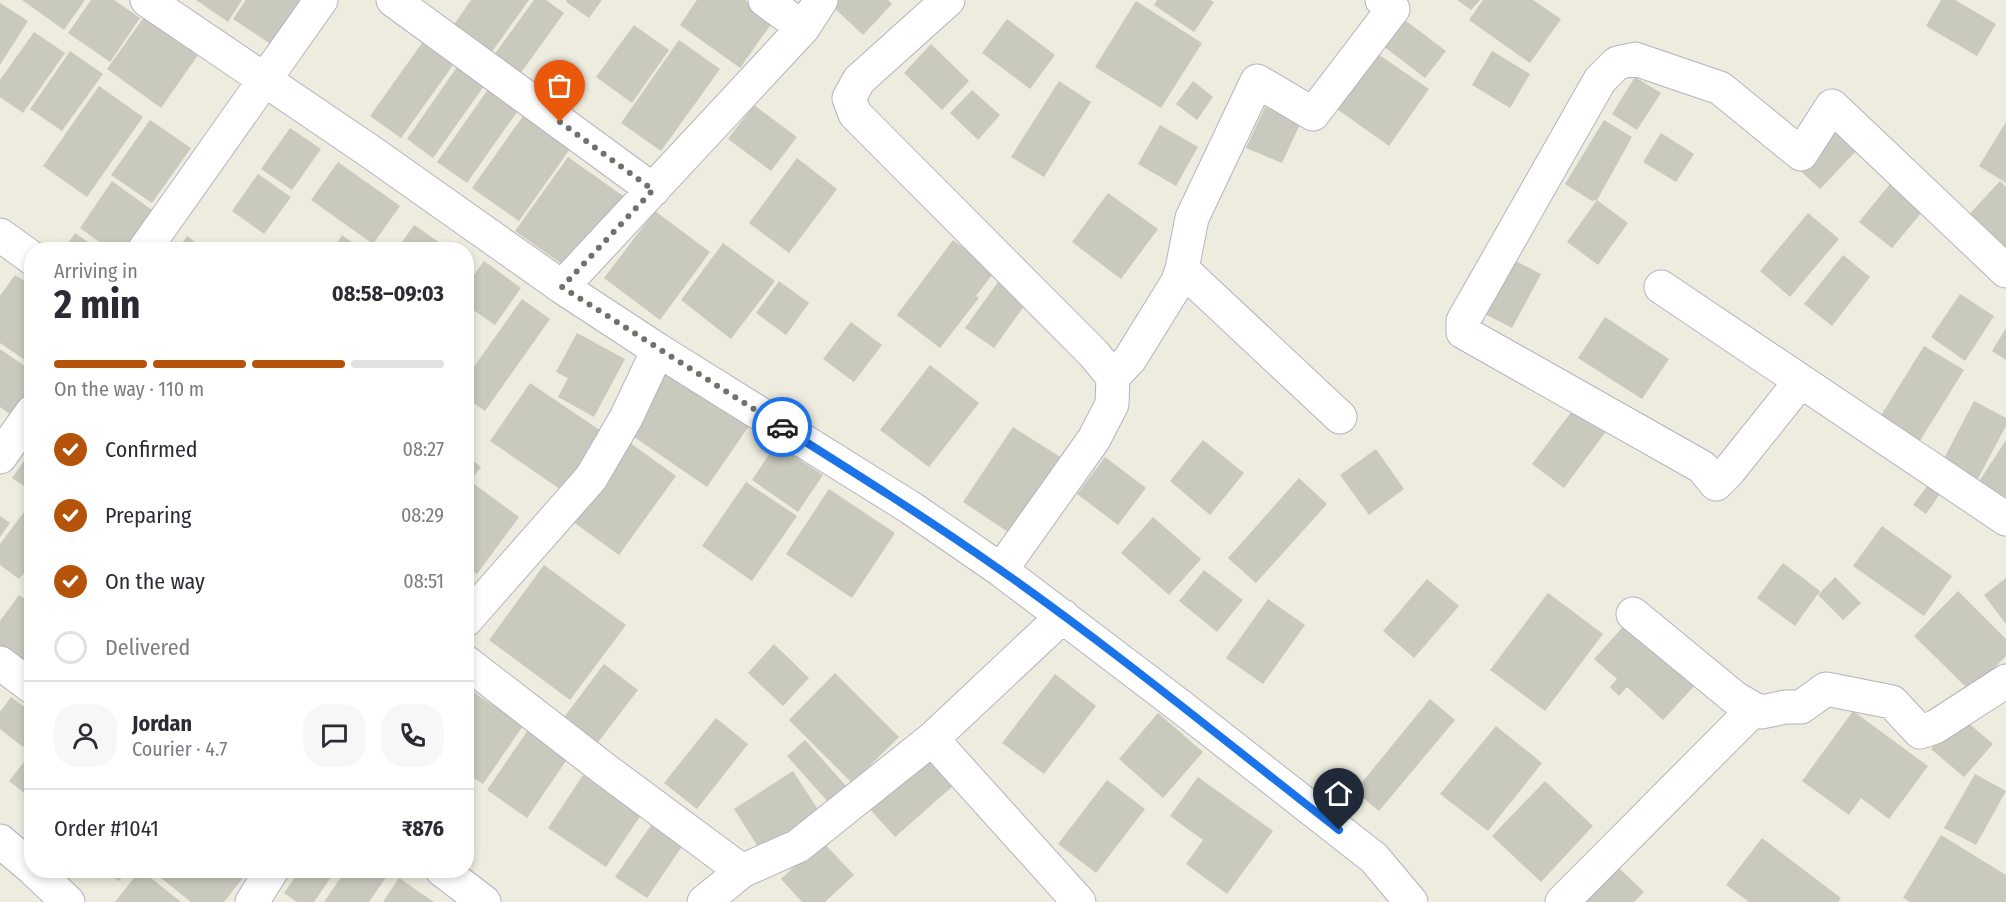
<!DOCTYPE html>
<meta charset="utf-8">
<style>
body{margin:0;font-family:"Fira Sans Condensed",sans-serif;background:#f7f7f7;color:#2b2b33;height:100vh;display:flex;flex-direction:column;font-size:22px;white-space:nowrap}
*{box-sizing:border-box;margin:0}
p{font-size:20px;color:#7c7c81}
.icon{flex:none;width:33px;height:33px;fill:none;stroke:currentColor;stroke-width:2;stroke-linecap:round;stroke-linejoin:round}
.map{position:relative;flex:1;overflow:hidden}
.details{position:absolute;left:24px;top:242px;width:450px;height:636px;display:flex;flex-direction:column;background:#fff;border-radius:24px;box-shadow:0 3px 9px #0003}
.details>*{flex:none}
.pin{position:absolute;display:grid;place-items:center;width:51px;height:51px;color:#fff;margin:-62px -26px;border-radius:50% 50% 50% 0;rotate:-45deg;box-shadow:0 0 6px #0007}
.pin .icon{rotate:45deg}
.courier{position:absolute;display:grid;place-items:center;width:60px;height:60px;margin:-30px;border:4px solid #1a73e8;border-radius:50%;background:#fff;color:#222;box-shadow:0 2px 8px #0007}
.headline em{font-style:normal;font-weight:700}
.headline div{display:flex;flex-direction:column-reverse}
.headline{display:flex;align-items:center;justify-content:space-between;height:102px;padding:0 30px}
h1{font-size:39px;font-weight:700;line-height:45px}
.bar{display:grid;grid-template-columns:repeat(4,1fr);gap:9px 6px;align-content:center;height:72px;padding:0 30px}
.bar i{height:8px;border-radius:4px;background:#e1e1e2}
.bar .on{background:#b45309}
.bar p{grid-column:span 4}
.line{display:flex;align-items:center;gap:15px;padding:0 30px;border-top:2px solid #e1e1e2}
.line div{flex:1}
.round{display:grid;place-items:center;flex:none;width:63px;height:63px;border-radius:24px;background:#f7f7f7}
ol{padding:0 30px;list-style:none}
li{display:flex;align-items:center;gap:18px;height:66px}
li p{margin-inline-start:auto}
li .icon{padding:6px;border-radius:50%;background:#b45309;color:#fff;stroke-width:4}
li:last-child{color:#7c7c81}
li i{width:33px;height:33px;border:3px solid #e1e1e2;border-radius:50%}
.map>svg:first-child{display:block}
</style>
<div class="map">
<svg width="2006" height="902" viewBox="0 0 2006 902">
<rect width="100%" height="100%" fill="#eeebdf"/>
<path fill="#cac9bd" d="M22,0H85L64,30Z
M91,0H114L140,18L110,62L68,33Z
M196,0H242L228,22Z
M246,0H303L272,45L233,19Z
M471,0H529L491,53L453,26Z
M534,0H546L564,13L520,74L494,55Z
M567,0H602L589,18L566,2Z
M697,0H745L774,20L740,68L680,25Z
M835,0H888L892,4L863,35L831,5Z
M1157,0H1210L1214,2L1194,32L1154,5Z
M1457,0H1480L1471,10Z
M1483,0H1533L1561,19L1530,63L1469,20Z
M1941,0H1955L1996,24L1977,56L1926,26Z
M1136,1L1202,43L1161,108L1095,67Z
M0,3L28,21L0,65Z
M144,17L198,55L161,108L107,69Z
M1402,18L1446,51L1425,78L1382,45Z
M1007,19L1055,55L1030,89L982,53Z
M634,25L669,50L632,103L596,77Z
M34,32L65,53L23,113L0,97V80Z
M679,40L720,69L661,151L621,123Z
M422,43L453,65L401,138L370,116Z
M931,44L969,81L942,110L904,73Z
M1372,50L1429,89L1389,146L1334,107Z
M70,51L103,74L62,131L30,109Z
M1492,51L1530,74L1510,108L1472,85Z
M457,67L484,86L433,158L407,139Z
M1635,77L1661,93L1637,130L1612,114Z
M1059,81L1091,102L1044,177L1011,157Z
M1193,81L1213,97L1197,120L1176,104Z
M99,86L143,117L87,197L43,166Z
M489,88L519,109L467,183L437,162Z
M972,90L1000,115L978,140L950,113Z
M754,105L797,137L771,171L728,139Z
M1265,107L1301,122L1282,163L1246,148Z
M523,116L570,149L519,221L472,188Z
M150,120L191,148L152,203L111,175Z
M1604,120L1632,137L1597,200L1592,201L1565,184Z
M2006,122V183L1979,166Z
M1833,123L1859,148L1820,189L1794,165Z
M1160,125L1198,147L1176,186L1138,164Z
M290,128L321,149L292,190L261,169Z
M1661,133L1694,154L1676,182L1643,162Z
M568,157L626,198L573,272L515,231Z
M797,158L837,189L789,253L749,223Z
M338,162L400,206L373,244L311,200Z
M258,174L291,197L264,234L232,211Z
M1894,179L1927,206L1892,248L1859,222Z
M112,181L152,210L125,249H109L80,228Z
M2000,181L2006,187V263L1962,222Z
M1108,193L1158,229L1121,279L1072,242Z
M1597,200L1628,223L1598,265L1567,242Z
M655,211L710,252L660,320L604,278Z
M1808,213L1839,239L1790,297L1760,271Z
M414,225L449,249H397Z
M75,233L98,249H64Z
M342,235L361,249H333Z
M187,236L205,249H178Z
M953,240L995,271L976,296L979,298L940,348L897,315Z
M723,243L775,281L731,339L681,300Z
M1843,255L1870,277L1832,326L1804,304Z
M1512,259L1541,274L1512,328L1483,313Z
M484,261L521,288L495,325L466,305V286Z
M15,275L32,286V365L0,343V296Z
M779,281L809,303L786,335L756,313Z
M998,282L1027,302L994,348L965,328Z
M1960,294L1994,316L1965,361L1931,337Z
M522,299L550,319L485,411L466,398V378Z
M1605,317L1669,359L1642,399L1578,358Z
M851,322L882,345L854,382L823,359Z
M2006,328V360L1992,351Z
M577,333L625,359L594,417L558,397L568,378L556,372Z
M1924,346L1964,370L1916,447L1877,422Z
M0,349L32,371V391L13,416L0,407Z
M930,365L979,403L929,467L880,430Z
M666,369L749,426L707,487L624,430Z
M530,383L607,435L567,494L490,441Z
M1974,401L2006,418V426L1974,486L1939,468Z
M1575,407L1607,430L1564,488L1532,464Z
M1013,427L1062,458L1011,534L963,502Z
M1203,440L1244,473L1210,515L1170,481Z
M2006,440V496L2004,500L1978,483Z
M629,442L676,476L619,555L572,521Z
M776,444L823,475L798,512L752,480Z
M1376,449L1404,489L1369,515L1340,475Z
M32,450V491L12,478Z
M466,455L481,467L470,481L519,517L477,574L466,566Z
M1105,457L1146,488L1118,525L1077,494Z
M1299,478L1327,504L1256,583L1228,558Z
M746,482L797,516L752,581L702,546Z
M1928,485L1940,494L1926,514L1913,505Z
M829,489L895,533L852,598L786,554Z
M24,512L32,517V564L19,579L0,565V544Z
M0,516L10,523L0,537Z
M1153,517L1201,559L1169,595L1121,553Z
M1882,526L1952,576L1924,616L1853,566Z
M1783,563L1820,591L1795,626L1757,598Z
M544,565L626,625L570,700L489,640Z
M1204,570L1243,600L1217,632L1179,601Z
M1835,577L1861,603L1843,620L1818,595Z
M2006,578V624L1984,595Z
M1427,579L1459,606L1414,658L1383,631Z
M1958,591L2006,639V656L1971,692L1914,636Z
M1548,593L1603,634L1545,711L1490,670Z
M19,595L32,604V657L23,669L0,652V621Z
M1268,599L1305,625L1263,684L1226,658Z
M1630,619L1698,682L1663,720L1627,687L1619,696L1610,687L1617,679L1594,659Z
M774,644L809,678L783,706L748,673Z
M604,664L638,690L596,745L562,720Z
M835,673L899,737L852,783L789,720Z
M1055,674L1096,706L1044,774L1002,743Z
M466,687L523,726L483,784L466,773Z
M11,697L32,713V736L23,747L0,729V712Z
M1430,699L1455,720L1379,811L1355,791Z
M1853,711L1928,766L1889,819L1861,798L1849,815L1802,781Z
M1158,713L1203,752L1163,798L1119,759Z
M1959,715L1993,744L1964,777L1931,749Z
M716,718L748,744L697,809L664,783Z
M1496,726L1542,763L1488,831L1440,794Z
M528,730L568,758L527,818L487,790Z
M805,740L847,787L829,803L787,756Z
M32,752V799L9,781Z
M927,753L954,785L895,837L867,806Z
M793,771L819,811L760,850L734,809Z
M1975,774L2006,791L1976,845L1944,828Z
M583,775L641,815L606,867L548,828Z
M1198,777L1273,831L1227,894L1186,864L1203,840L1170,816Z
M1107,780L1145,809L1096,873L1058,844Z
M1545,781L1593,826L1541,882L1492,836Z
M652,824L683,845L647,898L615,877Z
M1941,835L2006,875V902H1910L1903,898Z
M1762,838L1841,898L1838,902H1749L1726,885Z
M822,841L854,875L825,902H802L781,879Z
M1617,866L1644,892L1634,902H1583Z
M105,870H127L119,881Z
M140,870H141L181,902H115Z
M151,870H231L242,879L224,902H191Z
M300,870H336L314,902H297L284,893Z
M346,870H391L369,902H324Z
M399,878L434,902H383Z"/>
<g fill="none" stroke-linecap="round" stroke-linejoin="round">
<g stroke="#b3b3c0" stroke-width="35">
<path id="minor" d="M147,0L371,152L562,287L658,350L911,508L1001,570L1180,706L1374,858L1411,902
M393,0L653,190
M765,0L803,28
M948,0L859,80L849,98L855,114L1093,353L1113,377L1112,404L1094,439L1001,570
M0,235L32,258
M145,249L321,0
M1182,269L1340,417
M562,287L803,28L821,0
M1661,287L2006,519
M1113,377L1130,359L1177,283L1182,269L1192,218L1257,81L1313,114L1393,9L1382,0
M1800,382L1728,472L1716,484L1702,467L1463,332V321L1600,80L1617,63L1635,59L1720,88L1801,154L1832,106L2006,271
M0,457L32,412
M1633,614L1735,698L1754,709L1762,712L1785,707H1801L1826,689L1892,702L1920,732L1935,727L2006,681
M466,620L591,478L626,418L658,350
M466,662L607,771L742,871
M0,663L32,687
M932,739L1079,902
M0,841L32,868
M34,870L68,902
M442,870L484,902
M252,902L272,870
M704,902L742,871L798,846L932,739L1063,616
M1562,902L1754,709"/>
</g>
<use href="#minor" stroke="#fff" stroke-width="33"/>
</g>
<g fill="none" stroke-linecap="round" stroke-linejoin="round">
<path stroke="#71706b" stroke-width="6" stroke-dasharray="0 10.8" d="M560,122L653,190L562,287L782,427"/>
<path stroke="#1a73e8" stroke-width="8" d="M782,427C855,473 928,519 999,569C1116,651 1226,742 1339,830"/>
</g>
</svg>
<div class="pin" style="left:560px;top:122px;background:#ea580c"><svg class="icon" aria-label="bag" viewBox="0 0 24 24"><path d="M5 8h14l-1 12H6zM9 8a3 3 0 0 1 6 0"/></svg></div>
<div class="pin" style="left:1339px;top:830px;background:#1f2937"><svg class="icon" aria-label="home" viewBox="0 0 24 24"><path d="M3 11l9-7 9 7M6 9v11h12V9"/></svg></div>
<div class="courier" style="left:782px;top:427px"><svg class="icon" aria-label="car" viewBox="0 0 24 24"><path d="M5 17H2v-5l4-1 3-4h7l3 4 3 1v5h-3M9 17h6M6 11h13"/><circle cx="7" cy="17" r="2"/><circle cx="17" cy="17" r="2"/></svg></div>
<section class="details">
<div class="headline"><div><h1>2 min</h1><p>Arriving in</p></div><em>08:58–09:03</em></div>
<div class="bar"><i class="on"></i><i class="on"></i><i class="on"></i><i></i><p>On the way · 110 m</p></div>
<ol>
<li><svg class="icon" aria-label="check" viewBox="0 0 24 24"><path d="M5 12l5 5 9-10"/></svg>Confirmed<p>08:27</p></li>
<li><svg class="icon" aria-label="check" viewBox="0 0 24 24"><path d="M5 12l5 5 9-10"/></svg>Preparing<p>08:29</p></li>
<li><svg class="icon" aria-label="check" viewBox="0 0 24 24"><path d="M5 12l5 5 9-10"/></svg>On the way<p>08:51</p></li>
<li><i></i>Delivered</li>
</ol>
<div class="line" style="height:108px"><a class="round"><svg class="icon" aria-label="person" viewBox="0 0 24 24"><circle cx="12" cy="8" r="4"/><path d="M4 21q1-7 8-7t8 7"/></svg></a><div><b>Jordan</b><p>Courier · 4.7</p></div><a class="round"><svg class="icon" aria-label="chat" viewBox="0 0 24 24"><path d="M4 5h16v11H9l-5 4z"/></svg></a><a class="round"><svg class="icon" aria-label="phone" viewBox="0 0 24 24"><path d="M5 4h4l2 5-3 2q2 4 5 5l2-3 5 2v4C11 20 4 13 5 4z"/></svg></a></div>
<div class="line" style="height:78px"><div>Order #1041</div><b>₹876</b></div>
</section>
</div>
